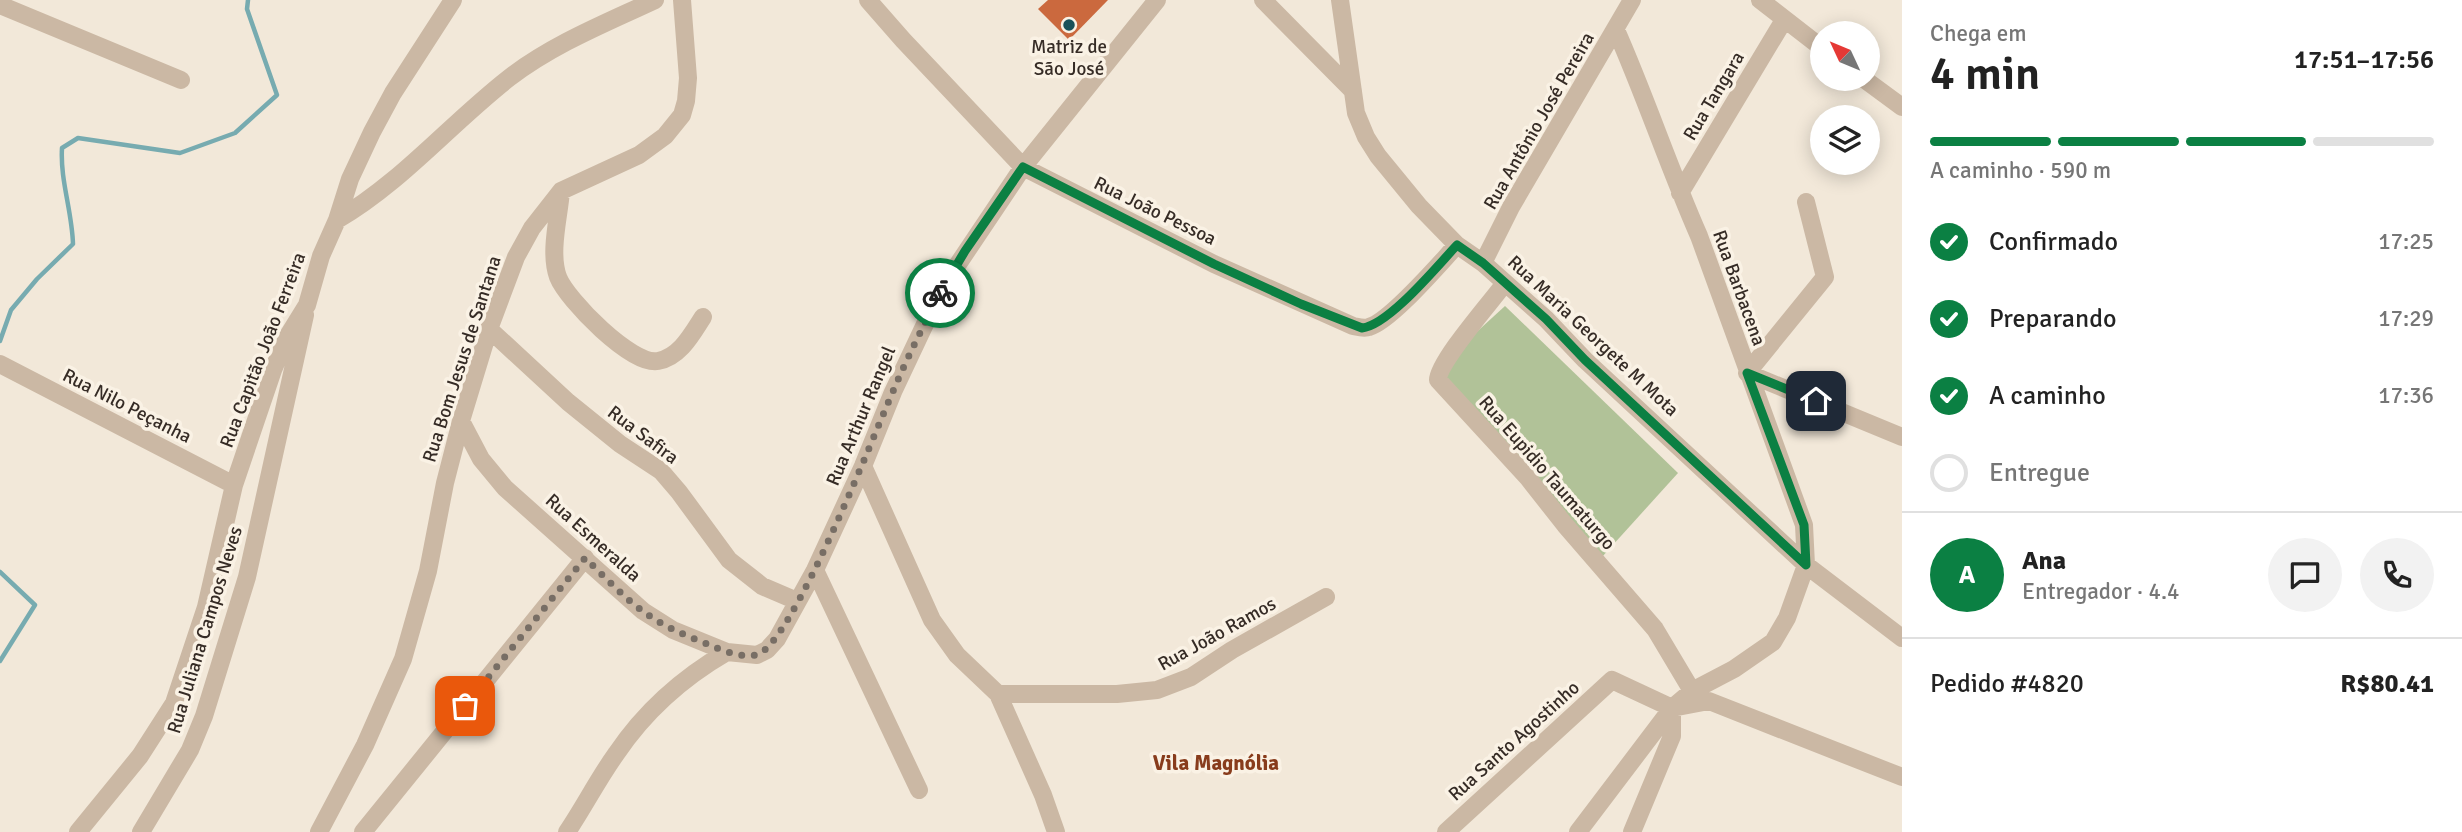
<!DOCTYPE html>
<html lang="pt">
<meta charset="utf-8">
<style>
body{margin:0;font-family:Signika,sans-serif;background:#f2f2f2;color:#222;height:100vh;display:flex;flex-direction:column;font-size:26px;white-space:nowrap}
*{box-sizing:border-box;margin:0}
p{font-size:23px;color:#767676}
.icon{flex:none;width:38px;height:38px;fill:none;stroke:currentColor;stroke-width:2;stroke-linecap:round;stroke-linejoin:round}
.map{position:relative;flex:1;overflow:hidden}
.drawer{display:flex;flex-direction:column;background:#fff;width:560px}
.drawer>*{flex:none}
.needle{width:46px;rotate:314deg}
.buttons{position:absolute;left:1810px;top:21px;display:grid;gap:14px}
.buttons a{display:grid;place-items:center;width:70px;height:70px;border-radius:50%;background:#fff;box-shadow:0 4px 18px #0003;font-size:35px}
.pin{position:absolute;display:grid;place-items:center;width:60px;height:60px;color:#fff;margin:-30px;border-radius:14px;box-shadow:0 4px 10px #0006}
.courier{position:absolute;display:grid;place-items:center;width:70px;height:70px;margin:-35px;border:5px solid #0b8043;border-radius:50%;background:#fff;color:#222;box-shadow:0 2px 9px #0007}
.overview em{font-style:normal;font-weight:600}
.overview div{display:flex;flex-direction:column-reverse}
.overview{display:flex;align-items:center;justify-content:space-between;height:119px;padding:0 28px}
h1{font-size:46px;font-weight:600;line-height:52px}
.bar{display:grid;grid-template-columns:repeat(4,1fr);gap:10px 7px;align-content:center;height:84px;padding:0 28px}
.bar i{height:9px;border-radius:5px;background:#e0e0e0}
.bar .selected{background:#0b8043}
.bar p{grid-column:span 4}
.line{display:flex;align-items:center;gap:18px;padding:0 28px;border-top:2px solid #e0e0e0}
.line div{flex:1}
.round{display:grid;place-items:center;flex:none;width:74px;height:74px;border-radius:37px;background:#f2f2f2}
ol{padding:0 28px;list-style:none}
li{display:flex;align-items:center;gap:21px;height:77px}
li p{margin-inline-start:auto}
li .icon{padding:7px;border-radius:50%;background:#0b8043;color:#fff;stroke-width:4}
li:last-child{color:#767676}
li i{width:38px;height:38px;border:4px solid #e0e0e0;border-radius:50%}
main{display:flex;flex:1;min-height:0}
.map>svg:first-child{display:block}
</style>
<main>
<div class="map">
<svg width="1902" height="832" viewBox="0 0 1902 832">
<rect width="100%" height="100%" fill="#f2e8d9"/>
<path fill="#b1c298" d="M1505,306L1678,473L1602,557L1435,370Z"/>
<g fill="none" stroke-linecap="round" stroke-linejoin="round">
<path stroke="#77abb0" stroke-width="4.5" d="M0,341L11,310L37,279L73,244C72,211 60,180 62,148L78,138L180,153L235,133L277,95L247,9L248,0
M0,572L35,605L0,661"/>
</g>
<path fill="#cb693e" d="M1048,0H1108L1069,40L1038,9Z"/>
<g fill="none" stroke-linecap="round" stroke-linejoin="round">
<path stroke="#cbb8a4" stroke-width="18" d="M868,0L903,40L1023,167L1214,264L1353,326C1358,327 1364,329 1369,327C1391,321 1440,263 1457,245
M1263,0L1353,91
M1340,0L1356,113L1366,137L1378,156L1419,206L1457,245L1483,263L1546,319L1585,360L1806,565L1902,638
M1760,0L1822,48
M0,5L181,80
M1864,79L1902,107
M561,191C559,217 549,252 558,277C567,300 632,366 658,361C680,357 692,334 703,317
M1680,193L1784,20
M1806,202L1825,277L1747,373L1902,437
M337,220C402,182 450,124 509,78C553,44 606,23 655,0
M1483,263L1511,207L1632,0
M1505,283C1491,302 1438,362 1438,380L1528,478L1565,525L1655,629L1692,691
M489,329L568,402L620,444L661,471L679,492L729,560L762,586L797,601
M0,364L234,485
M461,421L481,459L505,488L643,611L673,630L727,652L757,655L767,650L777,639L815,570L863,466L893,392L942,288L1023,167L1157,0
M863,466L932,620L957,655L998,694L1043,795L1056,832
M815,570L919,790
M998,694H1117L1157,690L1191,677L1232,650L1326,597
M78,832L140,756L174,703L206,607L234,485L273,370L286,339L307,305L321,256L337,220L350,179L372,132L393,93L453,0
M141,832L190,750L204,716L247,577L305,315
M319,832L365,745L403,659L428,571L445,483L461,421L489,329L516,257L532,228L561,191L639,155L665,136L682,115L686,101L688,78L682,0
M363,832L585,558
M567,832C584,807 598,779 616,754C645,711 682,678 727,652
M1446,832L1612,680L1672,708L1709,701L1902,777
M1578,832L1672,708L1692,691L1734,669L1773,642L1787,618L1806,565L1804,525L1699,236C1669,168 1646,98 1616,30
M1632,832L1672,736V708"/>
</g>
<g fill="none" stroke-linecap="round" stroke-linejoin="round">
<path stroke="#786e65" stroke-width="7" stroke-dasharray="0 12.6" d="M465,706L585,558C604,576 623,597 644,612C664,627 687,636 710,645C724,651 741,658 756,655C791,648 876,429 894,389C908,356 924,325 940,293"/>
<path stroke="#0b8043" stroke-width="9" d="M940,293L965,251L1023,167L1214,264L1301,304L1362,328C1389,325 1438,265 1457,245L1483,263L1546,319L1585,360L1806,565L1804,525L1747,373L1816,401"/>
</g>
<circle fill="#1a5159" stroke="#faf2e5" stroke-width="2.5" cx="1069" cy="25" r="7"/>
<g text-anchor="middle" dominant-baseline="central" stroke-width="7" stroke-linejoin="round" paint-order="stroke">
<g font-size="19" fill="#362c26" stroke="#faf2e5">
<text x="1069" y="47">Matriz de<tspan x="1069" dy="22">São José</tspan></text>
</g>
<g font-size="19" fill="#362c26" stroke="#faf2e5">
<text transform="translate(1714 96) rotate(-59)">Rua Tangara</text>
<text transform="translate(1539 121) rotate(-60)">Rua Antônio José Pereira</text>
<text transform="translate(1155 211) rotate(26)">Rua João Pessoa</text>
<text transform="translate(1739 288) rotate(70)">Rua Barbacena</text>
<text transform="translate(1593 336) rotate(43)">Rua Maria Georgete M Mota</text>
<text transform="translate(263 350) rotate(-69)">Rua Capitão João Ferreira</text>
<text transform="translate(462 359) rotate(-72)">Rua Bom Jesus de Santana</text>
<text transform="translate(127 406) rotate(27)">Rua Nilo Peçanha</text>
<text transform="translate(861 416) rotate(-67)">Rua Arthur Rangel</text>
<text transform="translate(643 435) rotate(37)">Rua Safira</text>
<text transform="translate(1547 473) rotate(49)">Rua Eupidio Taumaturgo</text>
<text transform="translate(593 538) rotate(42)">Rua Esmeralda</text>
<text transform="translate(205 630) rotate(-73)">Rua Juliana Campos Neves</text>
<text transform="translate(1217 634) rotate(-29)">Rua João Ramos</text>
<text transform="translate(1514 741) rotate(-42)">Rua Santo Agostinho</text>
</g>
<g font-size="21" font-weight="bold" fill="#883c1c" stroke="#faf2e5">
<text x="1216" y="763">Vila Magnólia</text>
</g>
</g>
</svg>
<div class="buttons">
<a><svg class="needle" viewBox="-14 -14 28 28"><path d="M0-13l5 13h-10z" fill="#e53935"/><path d="M0 13l5-13h-10z" fill="#767676"/></svg></a>
<a><svg class="icon" aria-label="layers" viewBox="0 0 24 24"><path d="M12 4l9 5-9 5-9-5zM3 14l9 5 9-5"/></svg></a>
</div>
<div class="pin" style="left:465px;top:706px;background:#ea580c"><svg class="icon" aria-label="bag" viewBox="0 0 24 24"><path d="M5 8h14l-1 12H6zM9 8a3 3 0 0 1 6 0"/></svg></div>
<div class="pin" style="left:1816px;top:401px;background:#1f2937"><svg class="icon" aria-label="home" viewBox="0 0 24 24"><path d="M3 11l9-7 9 7M6 9v11h12V9"/></svg></div>
<div class="courier" style="left:940px;top:293px"><svg class="icon" aria-label="bike" viewBox="0 0 24 24"><circle cx="6" cy="16" r="4"/><circle cx="18" cy="16" r="4"/><path d="M6 16l4-8h5l3 8M10 8l3 8H6M13 5h3"/></svg></div>
</div>
<section class="drawer">
<div class="overview"><div><h1>4 min</h1><p>Chega em</p></div><em>17:51–17:56</em></div>
<div class="bar"><i class="selected"></i><i class="selected"></i><i class="selected"></i><i></i><p>A caminho · 590 m</p></div>
<ol>
<li><svg class="icon" aria-label="check" viewBox="0 0 24 24"><path d="M5 12l5 5 9-10"/></svg>Confirmado<p>17:25</p></li>
<li><svg class="icon" aria-label="check" viewBox="0 0 24 24"><path d="M5 12l5 5 9-10"/></svg>Preparando<p>17:29</p></li>
<li><svg class="icon" aria-label="check" viewBox="0 0 24 24"><path d="M5 12l5 5 9-10"/></svg>A caminho<p>17:36</p></li>
<li><i></i>Entregue</li>
</ol>
<div class="line" style="height:126px"><b class="round" style="background:#0b8043;color:#fff">A</b><div><b>Ana</b><p>Entregador · 4.4</p></div><a class="round"><svg class="icon" aria-label="chat" viewBox="0 0 24 24"><path d="M4 5h16v11H9l-5 4z"/></svg></a><a class="round"><svg class="icon" aria-label="phone" viewBox="0 0 24 24"><path d="M5 4h4l2 5-3 2q2 4 5 5l2-3 5 2v4C11 20 4 13 5 4z"/></svg></a></div>
<div class="line" style="height:91px"><div>Pedido #4820</div><b>R$80.41</b></div>
</section>
</main>
